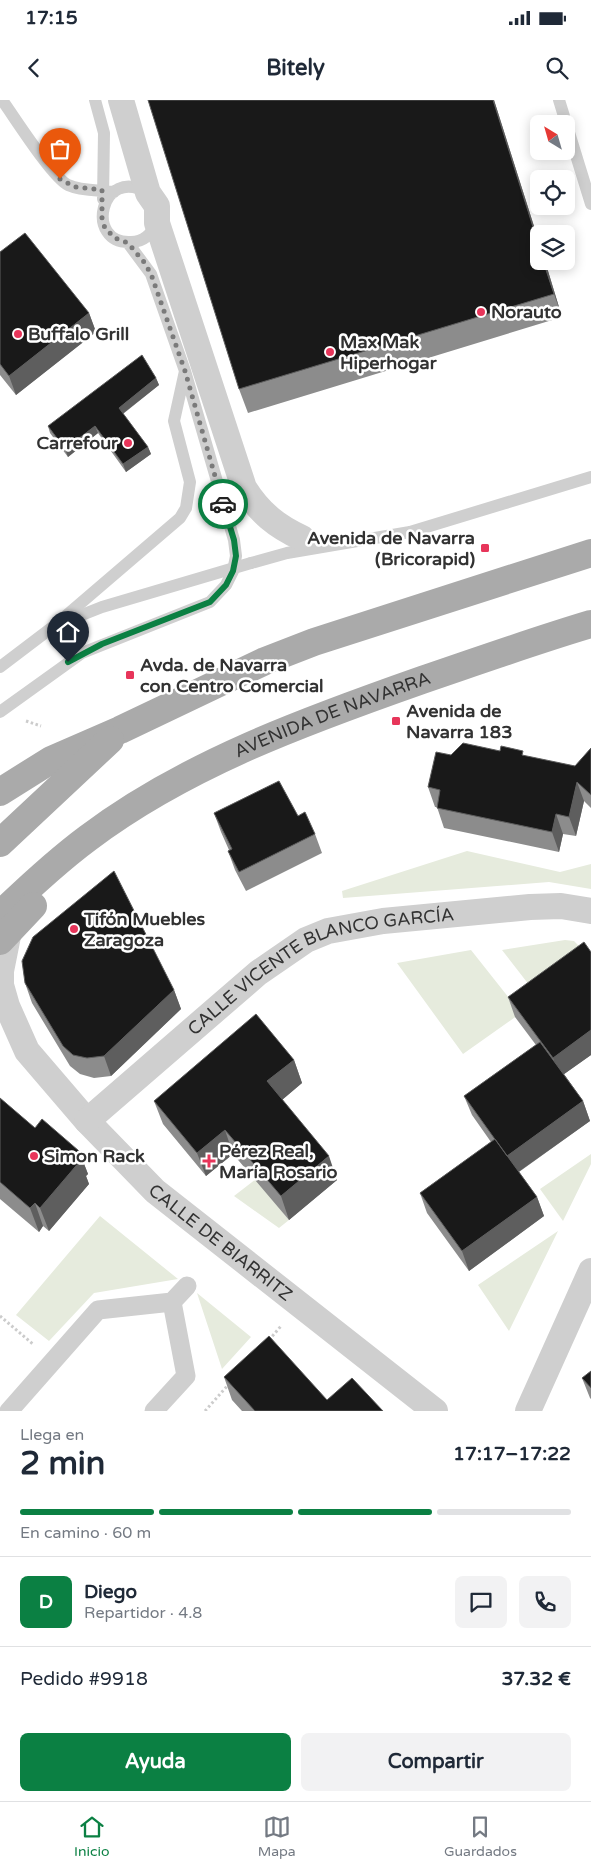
<!DOCTYPE html>
<html lang="es">
<meta charset="utf-8">
<style>
body{margin:0;font-family:"Varela Round",sans-serif;background:#f2f2f3;color:#1f2937;height:100vh;display:flex;flex-direction:column;font-size:19px;white-space:nowrap}
*{box-sizing:border-box;margin:0}
p{font-size:16px;color:#747a83}
.icon{flex:none;width:28px;height:28px;fill:none;stroke:currentColor;stroke-width:2;stroke-linecap:round;stroke-linejoin:round}
.map{position:relative;height:1311px;overflow:hidden}
.panel{display:flex;flex-direction:column;background:#fff;flex:1}
.panel>*{flex:none}
.needle{width:32px;rotate:323deg}
.buttons{position:absolute;left:530px;top:15px;display:grid;gap:10px}
.buttons a{display:grid;place-items:center;width:45px;height:45px;border-radius:8px;background:#fff;box-shadow:0 2px 12px #0003;font-size:25px}
.pin{position:absolute;display:grid;place-items:center;width:42px;height:42px;color:#fff;margin:-51px -21px;border-radius:50% 50% 50% 0;rotate:-45deg;box-shadow:0 0 5px #0007}
.pin .icon{rotate:45deg}
.courier{position:absolute;display:grid;place-items:center;width:50px;height:50px;margin:-25px;border:4px solid #0b8043;border-radius:50%;background:#fff;color:#222;box-shadow:0 1px 6px #0007}
.overview em{font-style:normal;font-weight:700}
.overview div{display:flex;flex-direction:column-reverse}
.overview{display:flex;align-items:center;justify-content:space-between;height:85px;padding:0 20px}
h1{font-size:32px;font-weight:700;line-height:38px}
.bar{display:grid;grid-template-columns:repeat(4,1fr);gap:8px 5px;align-content:center;height:60px;padding:0 20px}
.bar i{height:6px;border-radius:4px;background:#e0e1e3}
.bar .active{background:#0b8043}
.bar p{grid-column:span 4}
.line{display:flex;align-items:center;gap:12px;padding:0 20px;border-top:1px solid #e0e1e3}
.line div{flex:1}
.round{display:grid;place-items:center;flex:none;width:52px;height:52px;border-radius:8px;background:#f2f2f3}
.action{display:flex;gap:10px;margin-top:auto;padding:10px 20px}
.action a{flex:1;height:58px;border-radius:8px;background:#0b8043;color:#fff;font-size:20px;font-weight:700;line-height:58px;text-align:center}
.action a+a{background:#f2f2f3;color:#1f2937}
.status{display:flex;justify-content:space-between;align-items:center;height:35px;padding:0 25px;background:#fff;direction:ltr}
.status svg{height:14px;fill:currentColor}
header{display:flex;justify-content:space-between;align-items:center;height:65px;padding:0 20px;background:#fff;font-size:22px;font-weight:700}
.menu{display:flex;justify-content:space-around;align-items:center;height:70px;border-top:1px solid #e0e1e3;background:#fff;font-size:14px;color:#747a83}
.menu a{display:grid;justify-items:center;gap:2px}
.menu .active{color:#0b8043}
.map>svg:first-child{display:block}
</style>
<div class="status"><b>17:15</b><svg viewBox="0 0 49 12"><path d="M0 12V9h3v3zM5 12V6h3v6zM10 12V3h3v9zM15 12V0h3v12zM26 1h20v11H26zM47 4h2v5h-2z"/></svg></div>
<header><svg class="icon" aria-label="back" viewBox="0 0 24 24"><path d="M15 5l-7 7 7 7"/></svg>Bitely<svg class="icon" aria-label="search" viewBox="0 0 24 24"><circle cx="10" cy="10" r="6"/><path d="M15 15l6 6"/></svg></header>
<div class="map">
<svg width="591" height="1311" viewBox="0 0 591 1311">
<rect width="100%" height="100%" fill="#fff"/>
<path fill="#e6ebdd" d="M467,751L560,772L591,764V789L549,782L343,798L342,791Z
M565,840L574,841L581,848L540,899L502,850Z
M471,850L521,913L463,954L397,863Z
M591,1054V1064L563,1121L540,1089Z
M256,1079L289,1120L279,1128L234,1096Z
M100,1116L178,1179L94,1193L49,1241L16,1215Z
M558,1131L509,1231L478,1185Z
M197,1193L251,1237L222,1269Z"/>
<g fill="none" stroke-linecap="round" stroke-linejoin="round">
<path stroke="#ccc" stroke-width="3" stroke-dasharray="2.5 2.5" stroke-linecap="butt" d="M26,621L41,626
M0,1216L34,1245
M269,1240L281,1226
M205,1311L229,1284"/>
<path stroke="#cfcfcf" stroke-width="12" d="M2,0C15,18 52,77 68,85C81,91 99,90 114,92
M95,0L104,33L103,99
M559,0L591,104
M148,93C100,64 84,145 131,142C144,142 151,134 157,123
M251,463L287,453L410,432L591,377
M0,567L54,526L180,418L186,408L190,382L174,321L185,271L151,174L128,143
M0,612L82,553L210,502L226,485L233,471L236,456L234,440L185,271"/>
<path stroke="#cfcfcf" stroke-width="19" d="M9,1311L98,1210L172,1202
M154,1311L186,1276L172,1202L187,1186"/>
<g stroke="#cfcfcf" stroke-width="26">
<path d="M121,0L148,93L157,106V123L244,388C259,412 276,426 302,438"/>
<path id="s1" d="M9,831L1,871V885L7,906L27,951L87,1021L155,1091L435,1311"/>
<path id="s2" d="M87,1021L258,873L306,840L328,831L383,821L530,807L561,806L591,811"/>
<path d="M528,1311L591,1171"/>
</g>
<g stroke="#aaa" stroke-width="28">
<path d="M0,692L51,660L120,630L265,561L314,542L591,453"/>
<path d="M0,743L110,640"/>
<path id="s3" d="M0,815C28,788 57,761 88,738C186,664 308,620 422,580C478,561 534,541 591,524"/>
<path d="M0,841L33,806"/>
</g>
<path stroke="#cfcfcf" stroke-width="12" d="M54,526L102,507L251,463"/>
</g>
<path fill="#8c8c8c" d="M494,0L539,142V161H545L562,217L248,313L239,289Z
M0,152L89,213L96,232L16,295L0,275Z
M156,278L159,285L123,314L148,347L151,354L126,372L98,333L68,357L50,333L48,326Z
M591,648V708L584,701L576,736L563,734L559,752L444,728L437,707H435L428,687L451,655L525,656L575,666Z
M214,713L298,716L315,734L322,753L246,791L235,770L228,751L229,750L221,732Z
M591,852V955L564,974L583,1001L590,1021L519,1072L537,1097L544,1116L469,1171L427,1113L420,1093L491,1042L472,1015L464,996L536,945L515,917L508,897Z
M25,883L174,890L181,909L111,976L94,978L80,974L70,966L32,903Z
M294,960L302,983L282,1000L337,1080L289,1120L233,1054L206,1076L163,1024L154,1001Z
M0,998L35,1028L79,1051L88,1074L86,1076L89,1084L49,1131L43,1126L39,1132L0,1099Z
M591,1271V1299L590,1298L582,1278Z
M224,1277L327,1300L383,1311H242L232,1300Z"/>
<path fill="#5e5e5e" d="M493,0H494L539,142V146Z
M543,161H545L562,217L554,194Z
M89,213L96,232L16,295L9,276Z
M156,278L159,285L121,315L119,308Z
M95,326L98,333L68,357L65,349Z
M148,347L151,354L126,372L123,364Z
M577,682L584,701L576,736L569,717Z
M556,714L563,734L559,752L552,732Z
M174,890L181,909L111,976L104,956Z
M591,930V955L560,977L553,958Z
M294,960L302,983L276,1005L267,981Z
M583,1001L590,1021L514,1075L507,1056Z
M225,1030L233,1054L206,1076L197,1053Z
M79,1051L88,1074L86,1076L89,1084L49,1131L40,1108Z
M329,1056L337,1080L289,1120L281,1096Z
M537,1097L544,1116L469,1171L462,1151Z
M35,1103L43,1126L39,1132L30,1108Z"/>
<path fill="#191919" stroke="#5e5e5e" d="M148,0H493L539,146V161H543L554,194L239,289Z
M25,133L89,213L9,276L0,264V152Z
M142,255L156,278L119,308L148,347L123,364L95,326L65,349L48,326Z
M463,643L500,651L501,646L523,651L522,655L575,666L591,648V695L577,682L569,717L556,714L552,732L437,708L440,690L428,687L436,652L451,655Z
M279,681L298,716L305,712L315,734L239,772L228,751L232,749L214,713Z
M114,771L174,890L104,956L87,958L73,955L63,946L25,883L22,861L33,837Z
M584,842L591,852V930L553,958L508,897Z
M256,914L294,960L267,981L329,1056L281,1096L225,1030L197,1053L154,1001Z
M540,942L583,1001L507,1056L464,996Z
M0,998L35,1028L42,1019L79,1051L75,1056L81,1060L40,1108L35,1103L30,1108L0,1082Z
M495,1039L537,1097L462,1151L420,1093Z
M269,1236L327,1300L352,1278L383,1311H255L224,1277Z
M591,1271V1288L582,1278Z"/>
<g fill="none" stroke-linecap="round" stroke-linejoin="round">
<path stroke="#7a7a7a" stroke-width="5" stroke-dasharray="0 9" d="M60,79L75,87L102,90V120L105,128L115,138L128,143L144,162L151,174L185,271L223,404"/>
<path stroke="#0b8043" stroke-width="6" d="M68,562L102,544L210,502L226,485L233,471L236,456L234,440L223,404"/>
</g>
<g fill="#e7355a" stroke="#fff" stroke-width="2">
<circle cx="481" cy="212" r="5"/>
<circle cx="18" cy="234" r="5"/>
<circle cx="330" cy="252" r="5"/>
<circle cx="128" cy="343" r="5"/>
<rect x="480" y="443" width="10" height="10" rx="2.5"/>
<rect x="125" y="570" width="10" height="10" rx="2.5"/>
<rect x="391" y="616" width="10" height="10" rx="2.5"/>
<circle cx="74" cy="829" r="5"/>
<circle cx="34" cy="1056" r="5"/>
<path d="M206.5 1053.5h5v5h5v5h-5v5h-5v-5h-5v-5h5z"/>
</g>
<g text-anchor="middle" dominant-baseline="central" stroke-width="5" stroke-linejoin="round" paint-order="stroke">
<g font-size="18" font-weight="bold" fill="#323232" stroke="#fff" text-anchor="start">
<text x="491" y="212">Norauto</text>
<text x="28" y="234">Buffalo Grill</text>
<text x="340" y="242">Max Mak<tspan x="340" dy="21">Hiperhogar</tspan></text>
<text x="118" y="343" text-anchor="end">Carrefour</text>
<text x="475" y="438" text-anchor="end">Avenida de Navarra<tspan x="475" dy="21">(Bricorapid)</tspan></text>
<text x="140" y="565">Avda. de Navarra<tspan x="140" dy="21">con Centro Comercial</tspan></text>
<text x="406" y="611">Avenida de<tspan x="406" dy="21">Navarra 183</tspan></text>
<text x="84" y="819">Tifón Muebles<tspan x="84" dy="21">Zaragoza</tspan></text>
<text x="219" y="1051">Pérez Real,<tspan x="219" dy="21">María Rosario</tspan></text>
<text x="44" y="1056">Simon Rack</text>
</g>
<g font-size="18" fill="#323232" stroke="#fff">
<text stroke="none"><textPath href="#s3" startOffset="392">AVENIDA DE NAVARRA</textPath></text>
<text stroke="none"><textPath href="#s2" startOffset="286">CALLE VICENTE BLANCO GARCÍA</textPath></text>
<text stroke="none"><textPath href="#s1" startOffset="399">CALLE DE BIARRITZ</textPath></text>
</g>
</g>
</svg>
<div class="buttons">
<a><svg class="needle" viewBox="-14 -14 28 28"><path d="M0-13l5 13h-10z" fill="#e53935"/><path d="M0 13l5-13h-10z" fill="#747a83"/></svg></a>
<a><svg class="icon" aria-label="locate" viewBox="0 0 24 24"><circle cx="12" cy="12" r="6"/><path d="M12 2v4M12 18v4M2 12h4M18 12h4"/></svg></a>
<a><svg class="icon" aria-label="layers" viewBox="0 0 24 24"><path d="M12 4l9 5-9 5-9-5zM3 14l9 5 9-5"/></svg></a>
</div>
<div class="pin" style="left:60px;top:79px;background:#ea580c"><svg class="icon" aria-label="bag" viewBox="0 0 24 24"><path d="M5 8h14l-1 12H6zM9 8a3 3 0 0 1 6 0"/></svg></div>
<div class="pin" style="left:68px;top:562px;background:#1f2937"><svg class="icon" aria-label="home" viewBox="0 0 24 24"><path d="M3 11l9-7 9 7M6 9v11h12V9"/></svg></div>
<div class="courier" style="left:223px;top:404px"><svg class="icon" aria-label="car" viewBox="0 0 24 24"><path d="M5 17H2v-5l4-1 3-4h7l3 4 3 1v5h-3M9 17h6M6 11h13"/><circle cx="7" cy="17" r="2"/><circle cx="17" cy="17" r="2"/></svg></div>
</div>
<section class="panel">
<div class="overview"><div><h1>2 min</h1><p>Llega en</p></div><em>17:17–17:22</em></div>
<div class="bar"><i class="active"></i><i class="active"></i><i class="active"></i><i></i><p>En camino · 60 m</p></div>
<div class="line" style="height:90px"><b class="round" style="background:#0b8043;color:#fff">D</b><div><b>Diego</b><p>Repartidor · 4.8</p></div><a class="round"><svg class="icon" aria-label="chat" viewBox="0 0 24 24"><path d="M4 5h16v11H9l-5 4z"/></svg></a><a class="round"><svg class="icon" aria-label="phone" viewBox="0 0 24 24"><path d="M5 4h4l2 5-3 2q2 4 5 5l2-3 5 2v4C11 20 4 13 5 4z"/></svg></a></div>
<div class="line" style="height:65px"><div>Pedido #9918</div><b>37.32 €</b></div>
<div class="action"><a>Ayuda</a><a>Compartir</a></div>
</section>
<nav class="menu">
<a class="active"><svg class="icon" aria-label="home" viewBox="0 0 24 24"><path d="M3 11l9-7 9 7M6 9v11h12V9"/></svg>Inicio</a>
<a><svg class="icon" aria-label="map" viewBox="0 0 24 24"><path d="M3 6l6-2 6 2 6-2v14l-6 2-6-2-6 2zM9 4v14M15 6v14"/></svg>Mapa</a>
<a><svg class="icon" aria-label="saved" viewBox="0 0 24 24"><path d="M7 4h10v16l-5-4-5 4z"/></svg>Guardados</a>
</nav>
